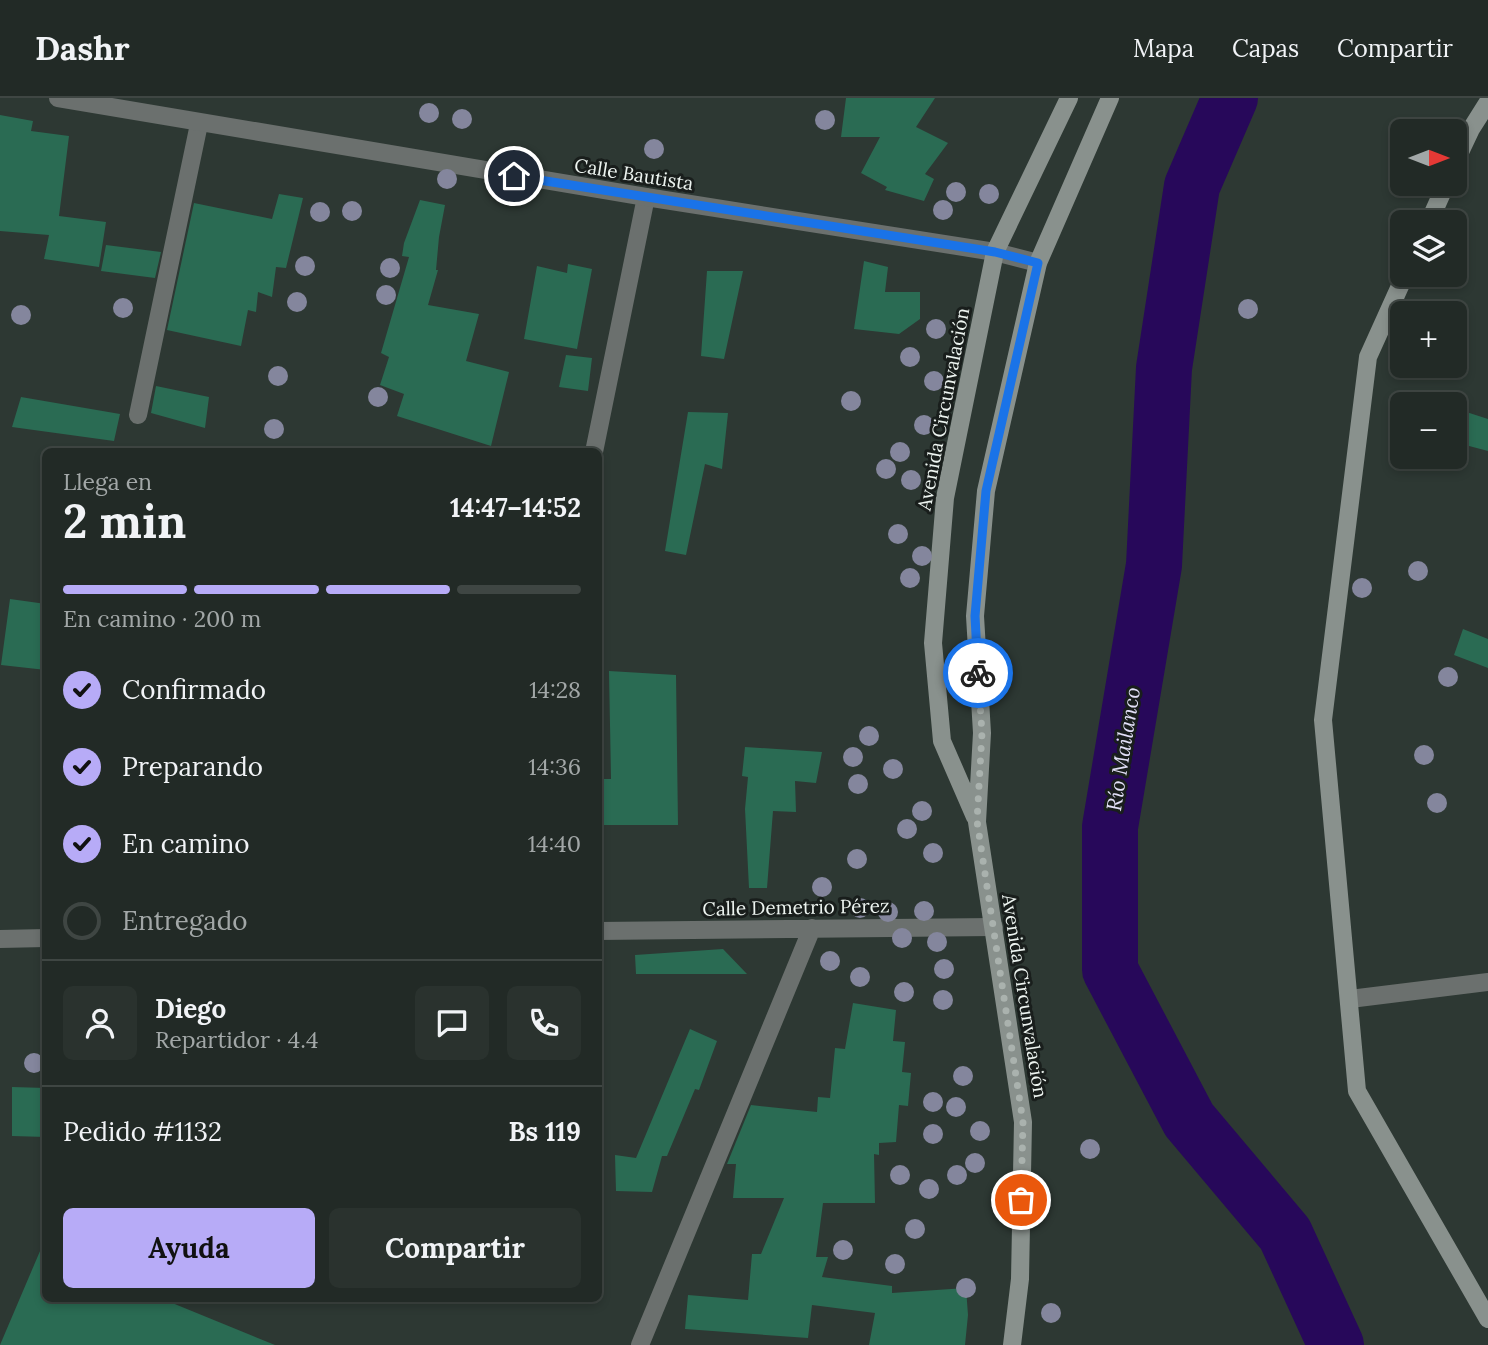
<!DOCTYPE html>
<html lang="es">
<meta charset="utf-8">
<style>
body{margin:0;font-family:Lora,serif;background:#2a322e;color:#f1f3f6;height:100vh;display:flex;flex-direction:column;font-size:26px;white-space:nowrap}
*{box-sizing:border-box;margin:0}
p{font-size:23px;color:#a2a7a7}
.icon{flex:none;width:38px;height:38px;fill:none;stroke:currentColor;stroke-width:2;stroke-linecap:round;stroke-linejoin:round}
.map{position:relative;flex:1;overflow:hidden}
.panel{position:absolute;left:42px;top:350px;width:560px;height:854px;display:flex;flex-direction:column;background:#222a26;border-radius:10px;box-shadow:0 4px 10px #0003,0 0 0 2px #3f4643}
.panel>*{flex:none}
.needle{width:46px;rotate:90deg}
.buttons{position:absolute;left:1390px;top:21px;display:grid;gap:14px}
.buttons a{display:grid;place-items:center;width:77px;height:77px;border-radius:10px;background:#222a26;box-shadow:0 4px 10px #0003,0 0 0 2px #3f4643;font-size:35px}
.pin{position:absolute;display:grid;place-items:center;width:60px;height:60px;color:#fff;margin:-30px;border:4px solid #fff;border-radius:50%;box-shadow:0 2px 7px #0007}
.courier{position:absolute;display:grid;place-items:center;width:70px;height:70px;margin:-35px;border:5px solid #1a73e8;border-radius:50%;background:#fff;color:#222;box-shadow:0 2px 9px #0007}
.overview em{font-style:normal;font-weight:700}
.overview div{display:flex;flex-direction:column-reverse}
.overview{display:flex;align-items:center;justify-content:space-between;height:119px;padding:0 21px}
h1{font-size:46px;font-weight:700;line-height:52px}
.bar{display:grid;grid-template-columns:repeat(4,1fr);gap:10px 7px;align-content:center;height:84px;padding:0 21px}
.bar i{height:9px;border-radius:5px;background:#3f4643}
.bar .active{background:#b7abf7}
.bar p{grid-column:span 4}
.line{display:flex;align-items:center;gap:18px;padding:0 21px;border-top:2px solid #3f4643}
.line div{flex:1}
.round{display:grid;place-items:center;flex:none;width:74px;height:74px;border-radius:10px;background:#2a322e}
ol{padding:0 21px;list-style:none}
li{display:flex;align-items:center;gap:21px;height:77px}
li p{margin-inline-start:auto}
li .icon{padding:7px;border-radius:50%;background:#b7abf7;color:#111;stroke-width:4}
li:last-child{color:#a2a7a7}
li i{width:38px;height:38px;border:4px solid #3f4643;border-radius:50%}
.action{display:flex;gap:14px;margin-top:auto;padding:14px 21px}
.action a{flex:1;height:80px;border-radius:10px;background:#b7abf7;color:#111;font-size:28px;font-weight:700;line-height:80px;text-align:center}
.action a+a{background:#2a322e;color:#f1f3f6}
header{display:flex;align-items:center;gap:42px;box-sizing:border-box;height:98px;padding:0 35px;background:#222a26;border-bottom:2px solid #3f4643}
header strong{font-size:33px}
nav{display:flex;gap:38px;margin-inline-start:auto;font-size:24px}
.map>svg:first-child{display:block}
</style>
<header>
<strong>Dashr</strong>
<nav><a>Mapa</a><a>Capas</a><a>Compartir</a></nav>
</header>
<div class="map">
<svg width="1488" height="1247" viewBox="0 0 1488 1247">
<rect width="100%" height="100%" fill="#2d3833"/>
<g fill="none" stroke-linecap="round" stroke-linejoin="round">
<path stroke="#27085a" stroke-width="56" d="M1230,0L1192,88L1164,270L1154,467L1110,729V872L1189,1022L1285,1136L1336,1247"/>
</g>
<path fill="#2a6b53" d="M846,0H935L916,29L948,45L925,76L934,81L924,103L885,92L887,89L861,75L880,39H841Z
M0,17L33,23L31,33L69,38L59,118L106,124L99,169L44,161L49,137L0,133Z
M279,96L303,100L286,170L276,169L272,199L258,194L256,214L248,212L241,248L167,232L194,105L272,121Z
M420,102L445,107L439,139L436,172H438L428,207L479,216L466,263L509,274L491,348L397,318L404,296L380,287L389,259L381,255L409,159L402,158L404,145Z
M106,147L161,154L155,180L101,173Z
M864,163L888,169L885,194H920V221L899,236L854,231Z
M568,166L592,171L577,251L524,241L537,168L567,175Z
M707,173H743L724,261L701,258Z
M566,257L592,260L588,293L559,289Z
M156,288L209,299L205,330L151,315Z
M21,299L120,316L114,343L12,329Z
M1454,310L1488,321V353L1454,344Z
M688,314L728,315L722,371L705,366L686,457L665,453Z
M10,501L46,506V572L1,567Z
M1463,531L1488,541V570L1454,557Z
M609,573L676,577L678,727H598V681H611Z
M745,649L822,654L816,685L795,683L796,714L773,713L767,790H749L745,711L748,679L742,678Z
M723,851L747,876H636L635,857Z
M853,905L896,912L893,943L905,944L902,974L911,975L908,1008L899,1007L896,1044L879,1045V1057L874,1056L875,1105H823L816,1159H828L822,1179L892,1188V1195L966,1190L968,1217L965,1247H869L875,1215L812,1207L808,1240L685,1231L688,1197L748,1202L752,1156H761L784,1100H733L736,1066H727L751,1007L817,1014L818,999L830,1000L835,950L845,951Z
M690,931L717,943L699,992L695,991L667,1058H662L652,1094L616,1093L615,1057L636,1060Z
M12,989L46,990V1039L12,1038Z
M46,1139V1200H160L275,1247H0Z"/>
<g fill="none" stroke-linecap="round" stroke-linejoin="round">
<path stroke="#6b706e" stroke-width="18" d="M138,317L199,26
M594,354L646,99"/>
<path stroke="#6b706e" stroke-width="18" d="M58,0L646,99L995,154L1038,165
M598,833L994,829
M0,841L46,840
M1350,901L1488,884
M640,1247L812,830"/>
<path stroke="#89918d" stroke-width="18" d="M1454,67L1471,31L1488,4
M1429,124L1446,86
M1405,177L1368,259L1323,622L1357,993L1488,1221
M975,719L942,643L933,545L945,400L995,154L1069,0
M1012,1247L1020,1181L1023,1024L977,724L982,635L975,518L986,393L1038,165L1110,0"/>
</g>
<g fill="#84869d">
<circle cx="429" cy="15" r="10"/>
<circle cx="462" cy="21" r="10"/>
<circle cx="825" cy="22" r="10"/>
<circle cx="654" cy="51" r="10"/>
<circle cx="447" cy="81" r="10"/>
<circle cx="956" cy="94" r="10"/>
<circle cx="989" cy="96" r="10"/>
<circle cx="943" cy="112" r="10"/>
<circle cx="352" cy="113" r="10"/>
<circle cx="320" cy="114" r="10"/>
<circle cx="305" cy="168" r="10"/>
<circle cx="390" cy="170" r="10"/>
<circle cx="386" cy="197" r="10"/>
<circle cx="297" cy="204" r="10"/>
<circle cx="123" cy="210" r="10"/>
<circle cx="1248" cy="211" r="10"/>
<circle cx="21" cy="217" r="10"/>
<circle cx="936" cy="231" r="10"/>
<circle cx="910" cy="259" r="10"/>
<circle cx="278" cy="278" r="10"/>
<circle cx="934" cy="283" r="10"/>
<circle cx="378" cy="299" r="10"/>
<circle cx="851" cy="303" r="10"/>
<circle cx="924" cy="327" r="10"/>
<circle cx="274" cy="331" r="10"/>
<circle cx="900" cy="354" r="10"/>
<circle cx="886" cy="371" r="10"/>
<circle cx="911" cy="382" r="10"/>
<circle cx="898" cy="436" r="10"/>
<circle cx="922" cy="458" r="10"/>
<circle cx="1418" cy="473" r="10"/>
<circle cx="910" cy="480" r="10"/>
<circle cx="1362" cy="490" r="10"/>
<circle cx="1448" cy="579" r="10"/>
<circle cx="869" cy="638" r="10"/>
<circle cx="1424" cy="657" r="10"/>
<circle cx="853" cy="659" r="10"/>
<circle cx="893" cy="671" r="10"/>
<circle cx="858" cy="686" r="10"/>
<circle cx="1437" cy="705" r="10"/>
<circle cx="922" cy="713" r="10"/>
<circle cx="907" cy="731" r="10"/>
<circle cx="933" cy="755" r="10"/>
<circle cx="857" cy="761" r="10"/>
<circle cx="822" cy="789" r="10"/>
<circle cx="860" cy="810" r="10"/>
<circle cx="924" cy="813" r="10"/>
<circle cx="888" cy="814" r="10"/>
<circle cx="902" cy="840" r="10"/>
<circle cx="937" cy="844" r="10"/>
<circle cx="830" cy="863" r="10"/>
<circle cx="944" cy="871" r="10"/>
<circle cx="860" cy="879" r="10"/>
<circle cx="904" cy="894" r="10"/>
<circle cx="943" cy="902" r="10"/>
<circle cx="34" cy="965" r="10"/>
<circle cx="963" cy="978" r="10"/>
<circle cx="933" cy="1004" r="10"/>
<circle cx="956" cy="1009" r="10"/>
<circle cx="980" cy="1033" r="10"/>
<circle cx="933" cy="1036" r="10"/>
<circle cx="1090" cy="1051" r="10"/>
<circle cx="975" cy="1065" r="10"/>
<circle cx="900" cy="1077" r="10"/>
<circle cx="957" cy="1077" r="10"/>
<circle cx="929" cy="1091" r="10"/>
<circle cx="915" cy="1131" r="10"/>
<circle cx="843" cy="1152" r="10"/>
<circle cx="895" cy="1166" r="10"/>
<circle cx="966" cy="1190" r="10"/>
<circle cx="1051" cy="1215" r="10"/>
</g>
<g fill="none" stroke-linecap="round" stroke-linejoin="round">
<path stroke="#aab2ae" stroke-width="7" stroke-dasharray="0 12.6" d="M978,575L982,635L977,723L1023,1024L1021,1102"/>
<path stroke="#1a73e8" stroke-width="9" d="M514,78L995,154L1038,165L986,393L975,518L978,575"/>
</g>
<g text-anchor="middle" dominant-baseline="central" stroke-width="6" stroke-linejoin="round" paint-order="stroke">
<g font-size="19" fill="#edf4f0" stroke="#191e1c">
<text transform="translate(634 76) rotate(9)">Calle Bautista</text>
<text transform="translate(943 311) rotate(-79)">Avenida Circunvalación</text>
<text transform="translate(796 809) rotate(-1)">Calle Demetrio Pérez</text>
<text transform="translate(1025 898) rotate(81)">Avenida Circunvalación</text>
</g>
<g font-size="21" font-style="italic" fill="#e3e0f8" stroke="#191e1c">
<text transform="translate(1123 651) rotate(-81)">Río Mailanco</text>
</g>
</g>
</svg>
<div class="buttons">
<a><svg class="needle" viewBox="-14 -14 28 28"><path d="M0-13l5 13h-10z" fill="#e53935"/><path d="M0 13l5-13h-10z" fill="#a2a7a7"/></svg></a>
<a><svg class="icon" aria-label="layers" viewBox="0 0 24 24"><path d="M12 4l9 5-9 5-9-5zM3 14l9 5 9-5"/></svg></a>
<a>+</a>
<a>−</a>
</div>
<div class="pin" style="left:1021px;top:1102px;background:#ea580c"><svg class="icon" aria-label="bag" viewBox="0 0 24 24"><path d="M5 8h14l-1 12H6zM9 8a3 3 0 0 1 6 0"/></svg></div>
<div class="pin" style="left:514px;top:78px;background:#1f2937"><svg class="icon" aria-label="home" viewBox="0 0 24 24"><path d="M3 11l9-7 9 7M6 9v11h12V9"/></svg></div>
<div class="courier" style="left:978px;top:575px"><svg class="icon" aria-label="bike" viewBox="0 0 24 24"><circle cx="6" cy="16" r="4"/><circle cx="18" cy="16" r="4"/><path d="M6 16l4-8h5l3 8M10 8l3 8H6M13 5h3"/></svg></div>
<section class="panel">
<div class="overview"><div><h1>2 min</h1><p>Llega en</p></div><em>14:47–14:52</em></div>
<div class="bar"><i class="active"></i><i class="active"></i><i class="active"></i><i></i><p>En camino · 200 m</p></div>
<ol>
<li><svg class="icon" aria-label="check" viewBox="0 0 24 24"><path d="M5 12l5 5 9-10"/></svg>Confirmado<p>14:28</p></li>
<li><svg class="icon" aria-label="check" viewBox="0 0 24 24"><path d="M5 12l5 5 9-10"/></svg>Preparando<p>14:36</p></li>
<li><svg class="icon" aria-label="check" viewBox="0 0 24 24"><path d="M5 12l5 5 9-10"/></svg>En camino<p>14:40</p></li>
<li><i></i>Entregado</li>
</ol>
<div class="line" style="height:126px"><a class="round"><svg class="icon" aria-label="person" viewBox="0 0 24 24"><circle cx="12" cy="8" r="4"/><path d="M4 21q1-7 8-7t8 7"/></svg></a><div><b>Diego</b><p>Repartidor · 4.4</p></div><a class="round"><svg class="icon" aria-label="chat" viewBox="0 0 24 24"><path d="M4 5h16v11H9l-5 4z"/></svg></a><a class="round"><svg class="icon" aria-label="phone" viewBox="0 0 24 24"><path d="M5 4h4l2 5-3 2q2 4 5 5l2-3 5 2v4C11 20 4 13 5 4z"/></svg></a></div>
<div class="line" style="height:91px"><div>Pedido #1132</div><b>Bs 119</b></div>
<div class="action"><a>Ayuda</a><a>Compartir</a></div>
</section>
</div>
